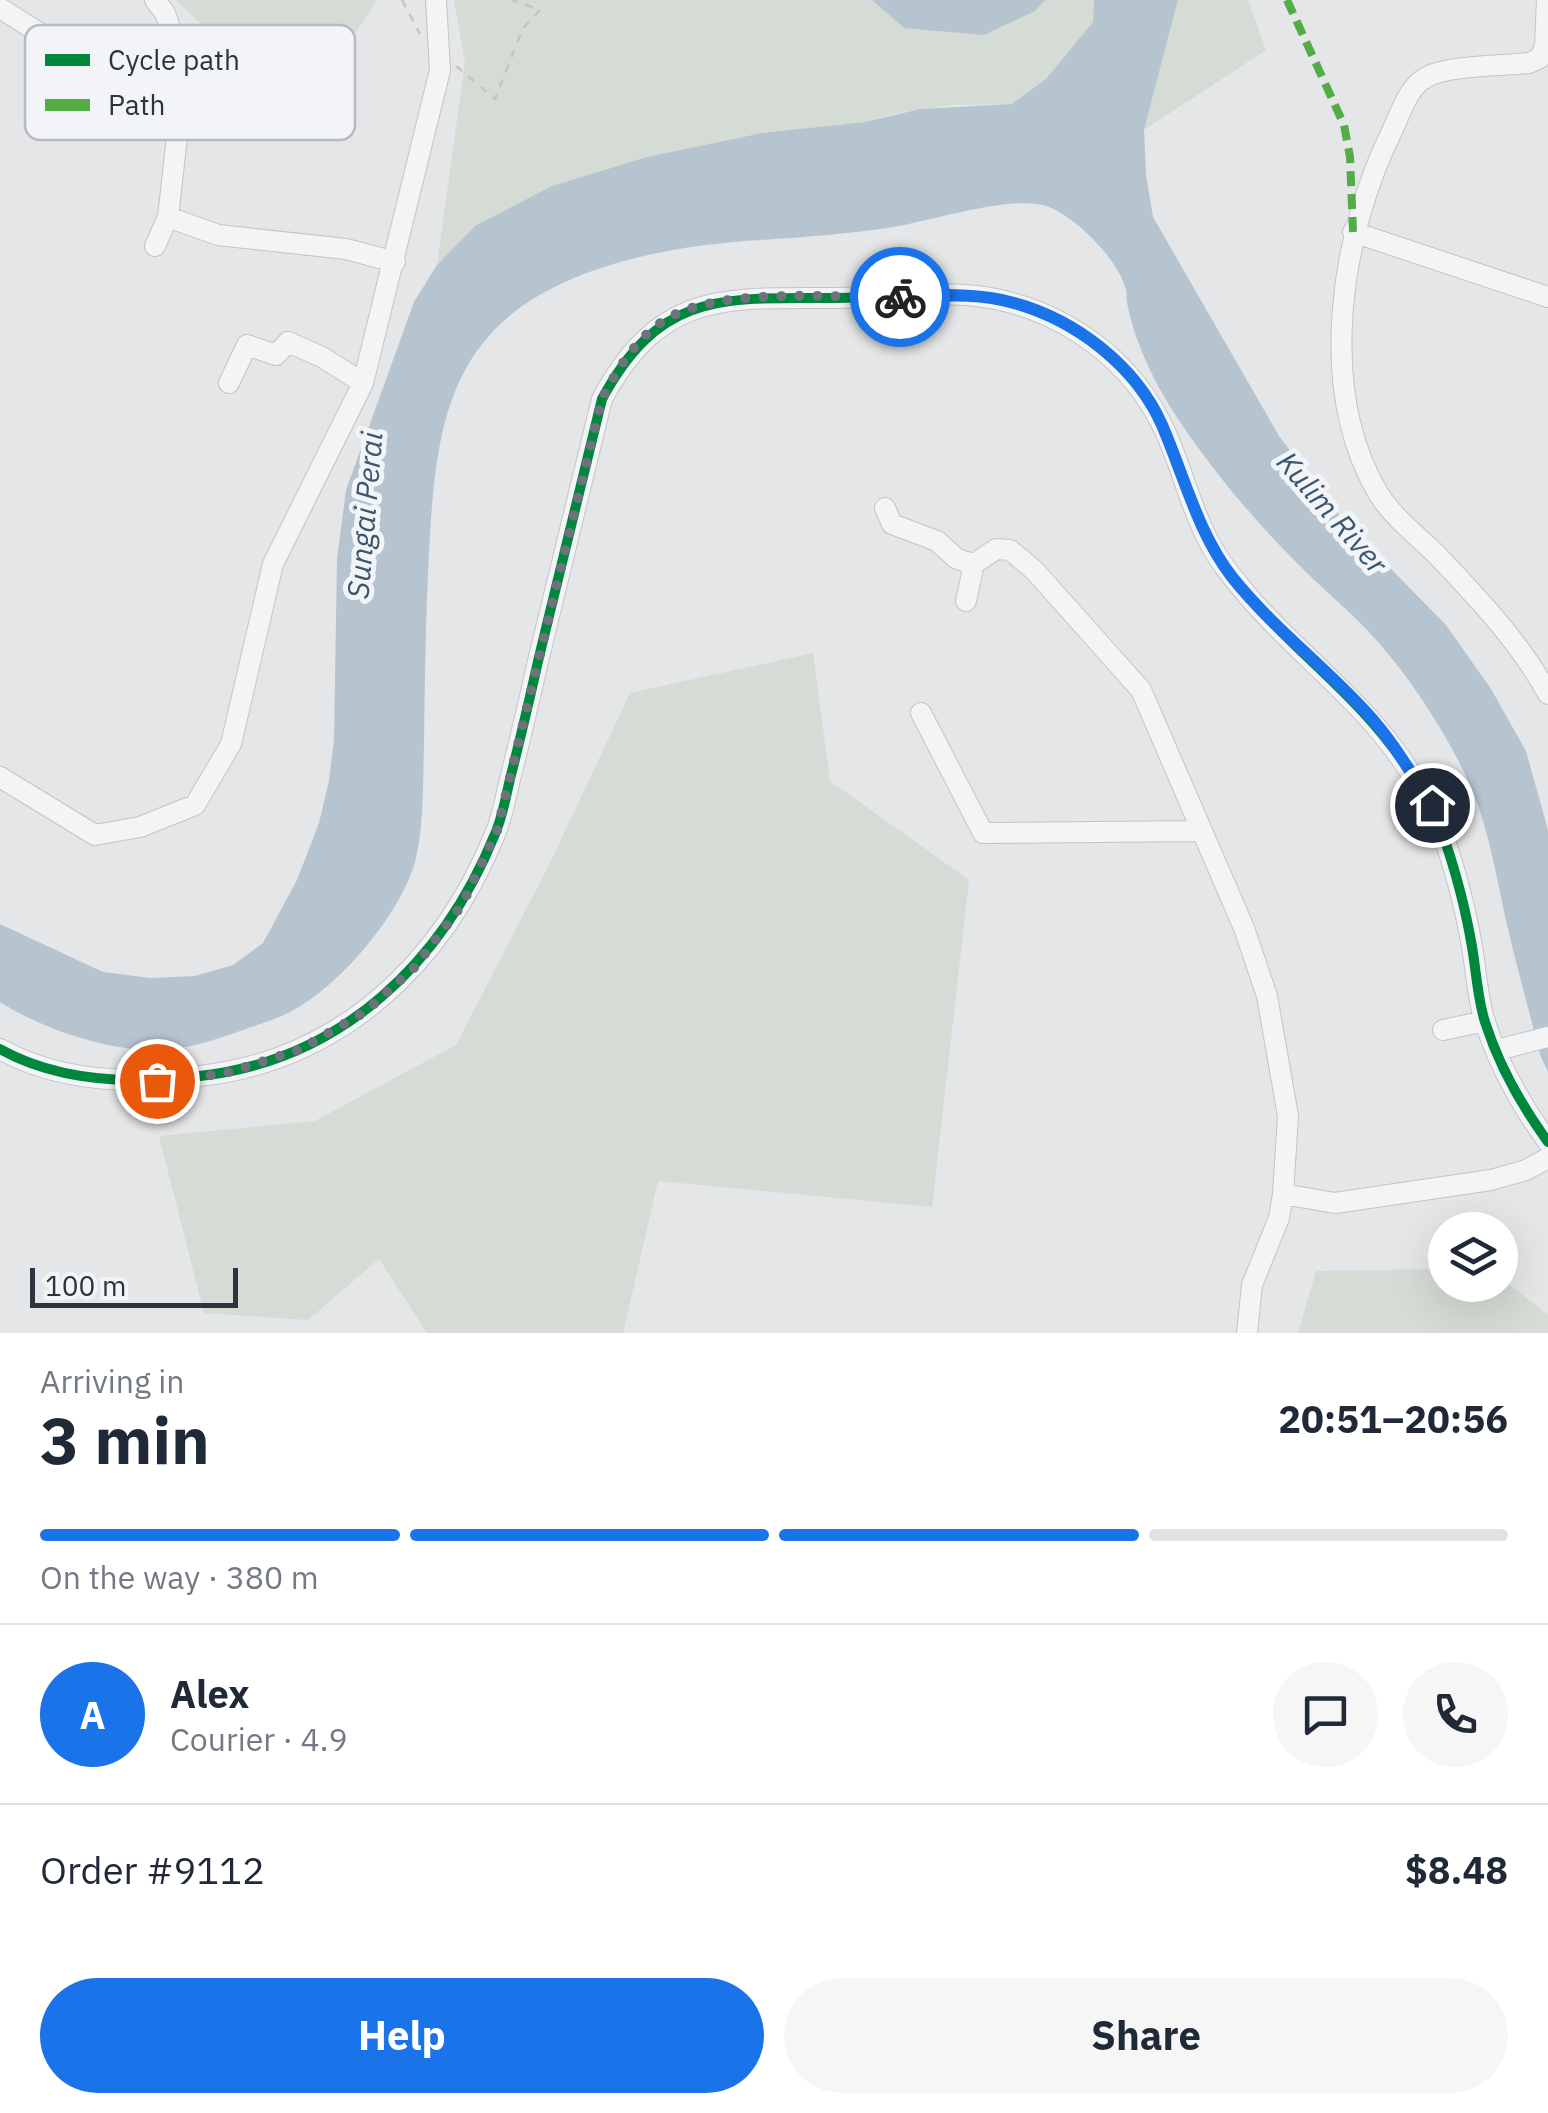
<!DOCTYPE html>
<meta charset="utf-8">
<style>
body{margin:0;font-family:"IBM Plex Sans",sans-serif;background:#f6f6f7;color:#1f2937;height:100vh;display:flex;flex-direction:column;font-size:38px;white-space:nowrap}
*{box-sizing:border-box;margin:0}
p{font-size:32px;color:#747a83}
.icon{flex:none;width:55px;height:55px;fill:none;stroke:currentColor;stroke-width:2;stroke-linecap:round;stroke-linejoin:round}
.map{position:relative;height:1333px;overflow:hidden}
.side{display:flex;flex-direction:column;background:#fff;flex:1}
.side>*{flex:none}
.controls{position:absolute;left:1428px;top:1212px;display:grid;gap:20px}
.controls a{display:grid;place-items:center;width:90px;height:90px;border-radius:50%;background:#fff;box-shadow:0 10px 40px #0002;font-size:50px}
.scale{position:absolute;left:30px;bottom:25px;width:208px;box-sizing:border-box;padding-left:10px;border:5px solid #2c353f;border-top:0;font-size:28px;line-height:35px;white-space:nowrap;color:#2c353f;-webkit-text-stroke:8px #f2f4f7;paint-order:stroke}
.pin{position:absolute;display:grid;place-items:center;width:85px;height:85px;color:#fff;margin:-42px;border:5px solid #fff;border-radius:50%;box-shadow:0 2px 10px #0007}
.courier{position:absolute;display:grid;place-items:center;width:100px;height:100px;margin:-50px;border:8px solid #1a73e8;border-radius:50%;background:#fff;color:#222;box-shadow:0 2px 12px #0007}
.headline em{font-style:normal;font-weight:700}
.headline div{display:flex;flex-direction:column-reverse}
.headline{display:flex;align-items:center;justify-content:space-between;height:170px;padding:0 40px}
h1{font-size:65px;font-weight:700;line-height:75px}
.bar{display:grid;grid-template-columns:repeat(4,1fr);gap:15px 10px;align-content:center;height:120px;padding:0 40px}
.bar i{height:12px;border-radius:8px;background:#e0e1e3}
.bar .on{background:#1a73e8}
.bar p{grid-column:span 4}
.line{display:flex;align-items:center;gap:25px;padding:0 40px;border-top:2px solid #e0e1e3}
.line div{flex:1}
.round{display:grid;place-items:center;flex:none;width:105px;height:105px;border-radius:52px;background:#f6f6f7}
.primary-button{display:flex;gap:20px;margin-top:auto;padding:20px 40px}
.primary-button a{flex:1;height:115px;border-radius:60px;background:#1a73e8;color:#fff;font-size:40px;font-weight:700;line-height:115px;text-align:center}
.primary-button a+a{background:#f6f6f7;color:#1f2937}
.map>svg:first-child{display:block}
</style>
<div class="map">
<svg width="1548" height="1333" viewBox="0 0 1548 1333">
<rect width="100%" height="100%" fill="#e4e6e8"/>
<path fill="#d5dbd5" d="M176,0H377L336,63L218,40Z
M454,0H872L904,28L1035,11L1045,0H1094L1093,22L1046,79L1012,104L951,105L897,113L865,122L762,133L647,157L552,186L475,226L437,265L465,62Z
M1178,0H1248L1266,50L1144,130Z
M813,653L830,781L969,880L932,1207L658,1181L623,1333H427L379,1259L308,1320L204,1313L159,1136L315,1121L456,1045L550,863L630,693Z
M1445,1269V1285H1500V1277L1548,1315V1333H1298L1316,1271Z"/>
<path fill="#b6c4d0" d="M872,0H1045L1035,11L984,35L904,28Z
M1094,0H1178L1144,130L1146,175L1153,217L1279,436L1342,519L1446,625L1491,689L1526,751L1548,830V1072L1541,1057C1530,1014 1518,972 1508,929C1496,877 1489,825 1466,776C1444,730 1412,681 1379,643C1353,613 1321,588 1293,559C1249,515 1193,447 1162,393C1148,368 1133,334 1128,307C1124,288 1130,299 1123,281C1112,254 1076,218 1049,207C1016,193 932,221 893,227C849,234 806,237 761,240C671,245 542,267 483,343C443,393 436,457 431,518C426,593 425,668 424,743C423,779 424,828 415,862C400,915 339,987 290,1012C275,1020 256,1025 240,1031C215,1040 190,1048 163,1050C113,1053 42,1029 0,1002V924L103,972L151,978L195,976L233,965L263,943L297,880L319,823L329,781L334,740L337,559L346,490L414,302L437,265L475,226L552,186L647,157L762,133L865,122L920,109L1012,104L1046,79L1093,22Z"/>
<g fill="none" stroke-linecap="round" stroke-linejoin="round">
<g stroke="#c2c4c6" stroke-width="22">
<path id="minor" d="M155,0L165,13L172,34L170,96L179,119L168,217L155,246
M1547,0L1545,46L1540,58L1529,63C1503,66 1446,65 1425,78C1408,88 1401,112 1393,129C1341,233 1316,387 1378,493C1391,515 1416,535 1435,553C1476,596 1520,642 1548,694
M0,8L105,75
M168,217L218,235L346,249L395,262
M1353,232L1548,297
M229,383L247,345L276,355L288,342L322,357L363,383
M885,508L892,524L937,541L957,559L974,564
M966,601L974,564L996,549L1010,550L1034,570L1141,690L1244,928L1267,996L1288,1116L1283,1194L1279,1218L1252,1285L1247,1333
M921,713L983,833L1202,831
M0,777L95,835L140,827L195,805L231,744L273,564L363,383L440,70L436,0
M1443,1030L1485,1021
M0,1049C59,1082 135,1084 200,1076C342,1060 443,962 495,834C503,816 506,795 511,775C521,736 530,697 539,657C560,571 581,485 602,399C660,292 721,298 831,298C876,298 922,292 966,295C1047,301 1123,349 1160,421C1180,459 1188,502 1208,540C1218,560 1233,578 1247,595C1301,658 1363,699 1410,772C1418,784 1428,797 1434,810C1450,852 1463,896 1471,941C1476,967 1477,997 1485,1022C1499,1066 1521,1105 1548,1142
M1497,1050L1548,1037
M1283,1194L1335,1203L1491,1180L1526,1170L1548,1158"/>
</g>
<path stroke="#c3c4c7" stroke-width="2.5" stroke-dasharray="8 8" stroke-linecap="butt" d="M402,0L420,34
M456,66L495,99L523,28L540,10L512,0"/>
<use href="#minor" stroke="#f3f4f5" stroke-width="20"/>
<path stroke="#54ac46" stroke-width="8" stroke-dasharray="15 8" stroke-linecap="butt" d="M1287,0L1344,125L1350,157L1353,232"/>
<g stroke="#f2f4f7" stroke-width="16">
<path id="cycleway" d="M0,1049C59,1082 135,1084 200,1076C342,1060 443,962 495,834C503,816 506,795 511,775C521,736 530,697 539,657C560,571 581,485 602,399C660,292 721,298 831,298C876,298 922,292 966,295C1047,301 1123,349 1160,421C1180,459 1188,502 1208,540C1218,560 1233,578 1247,595C1301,658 1363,699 1410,772C1418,784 1428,797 1434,810C1450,852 1463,896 1471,941C1476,967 1477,997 1485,1022C1499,1066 1521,1105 1548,1142"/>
</g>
<use href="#cycleway" stroke="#00873e" stroke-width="10"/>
</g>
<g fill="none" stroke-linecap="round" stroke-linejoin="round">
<path stroke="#6c737a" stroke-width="10" stroke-dasharray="0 18" d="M157,1081L223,1074L299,1050L365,1012L415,967L462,905L497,831L602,399C618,368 638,335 670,317C726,287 836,298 900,297"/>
<path stroke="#1a73e8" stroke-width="12" d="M900,297C938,296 977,292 1014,303C1076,320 1136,366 1162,425C1184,476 1198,533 1232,577C1272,627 1323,665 1366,712C1392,740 1411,773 1432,805"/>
</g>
<g text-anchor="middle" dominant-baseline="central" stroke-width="10" stroke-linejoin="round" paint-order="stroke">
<g font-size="30" font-style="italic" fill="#3b566f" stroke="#f2f4f7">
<text transform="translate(1333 512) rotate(49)">Kulim River</text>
<text transform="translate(364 515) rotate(-85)">Sungai Perai</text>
</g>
</g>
<rect x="25" y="25" width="330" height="115" rx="15" fill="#f2f4f7" stroke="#b7bbc0" stroke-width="2.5"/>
<rect x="45" y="54" width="45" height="12" fill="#00873e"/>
<rect x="45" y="99" width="45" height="12" fill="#54ac46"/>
<g font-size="28" fill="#2c353f">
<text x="108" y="70">Cycle path</text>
<text x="108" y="115">Path</text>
</g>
</svg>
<div class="controls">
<a><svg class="icon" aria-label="layers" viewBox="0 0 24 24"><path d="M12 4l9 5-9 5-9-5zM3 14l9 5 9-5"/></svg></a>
</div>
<div class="scale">100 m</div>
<div class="pin" style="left:157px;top:1081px;background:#ea580c"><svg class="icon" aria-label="bag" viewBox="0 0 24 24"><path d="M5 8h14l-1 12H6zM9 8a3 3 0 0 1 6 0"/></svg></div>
<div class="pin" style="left:1432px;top:805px;background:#1f2937"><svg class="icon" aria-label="home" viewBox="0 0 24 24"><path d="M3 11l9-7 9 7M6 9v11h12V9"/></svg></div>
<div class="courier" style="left:900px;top:297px"><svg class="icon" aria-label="bike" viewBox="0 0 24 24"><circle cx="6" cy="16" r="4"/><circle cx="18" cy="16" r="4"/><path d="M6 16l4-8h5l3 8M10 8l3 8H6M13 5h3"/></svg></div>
</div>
<section class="side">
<div class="headline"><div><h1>3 min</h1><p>Arriving in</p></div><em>20:51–20:56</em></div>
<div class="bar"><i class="on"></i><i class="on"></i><i class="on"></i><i></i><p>On the way · 380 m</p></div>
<div class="line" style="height:180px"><b class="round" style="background:#1a73e8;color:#fff">A</b><div><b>Alex</b><p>Courier · 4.9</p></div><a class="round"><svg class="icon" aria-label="chat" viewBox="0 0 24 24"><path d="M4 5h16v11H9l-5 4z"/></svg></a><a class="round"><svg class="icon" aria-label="phone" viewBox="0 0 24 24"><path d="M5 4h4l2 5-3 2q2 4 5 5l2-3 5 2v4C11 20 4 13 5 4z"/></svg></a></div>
<div class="line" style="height:130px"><div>Order #9112</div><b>$8.48</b></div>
<div class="primary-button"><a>Help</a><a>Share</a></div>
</section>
